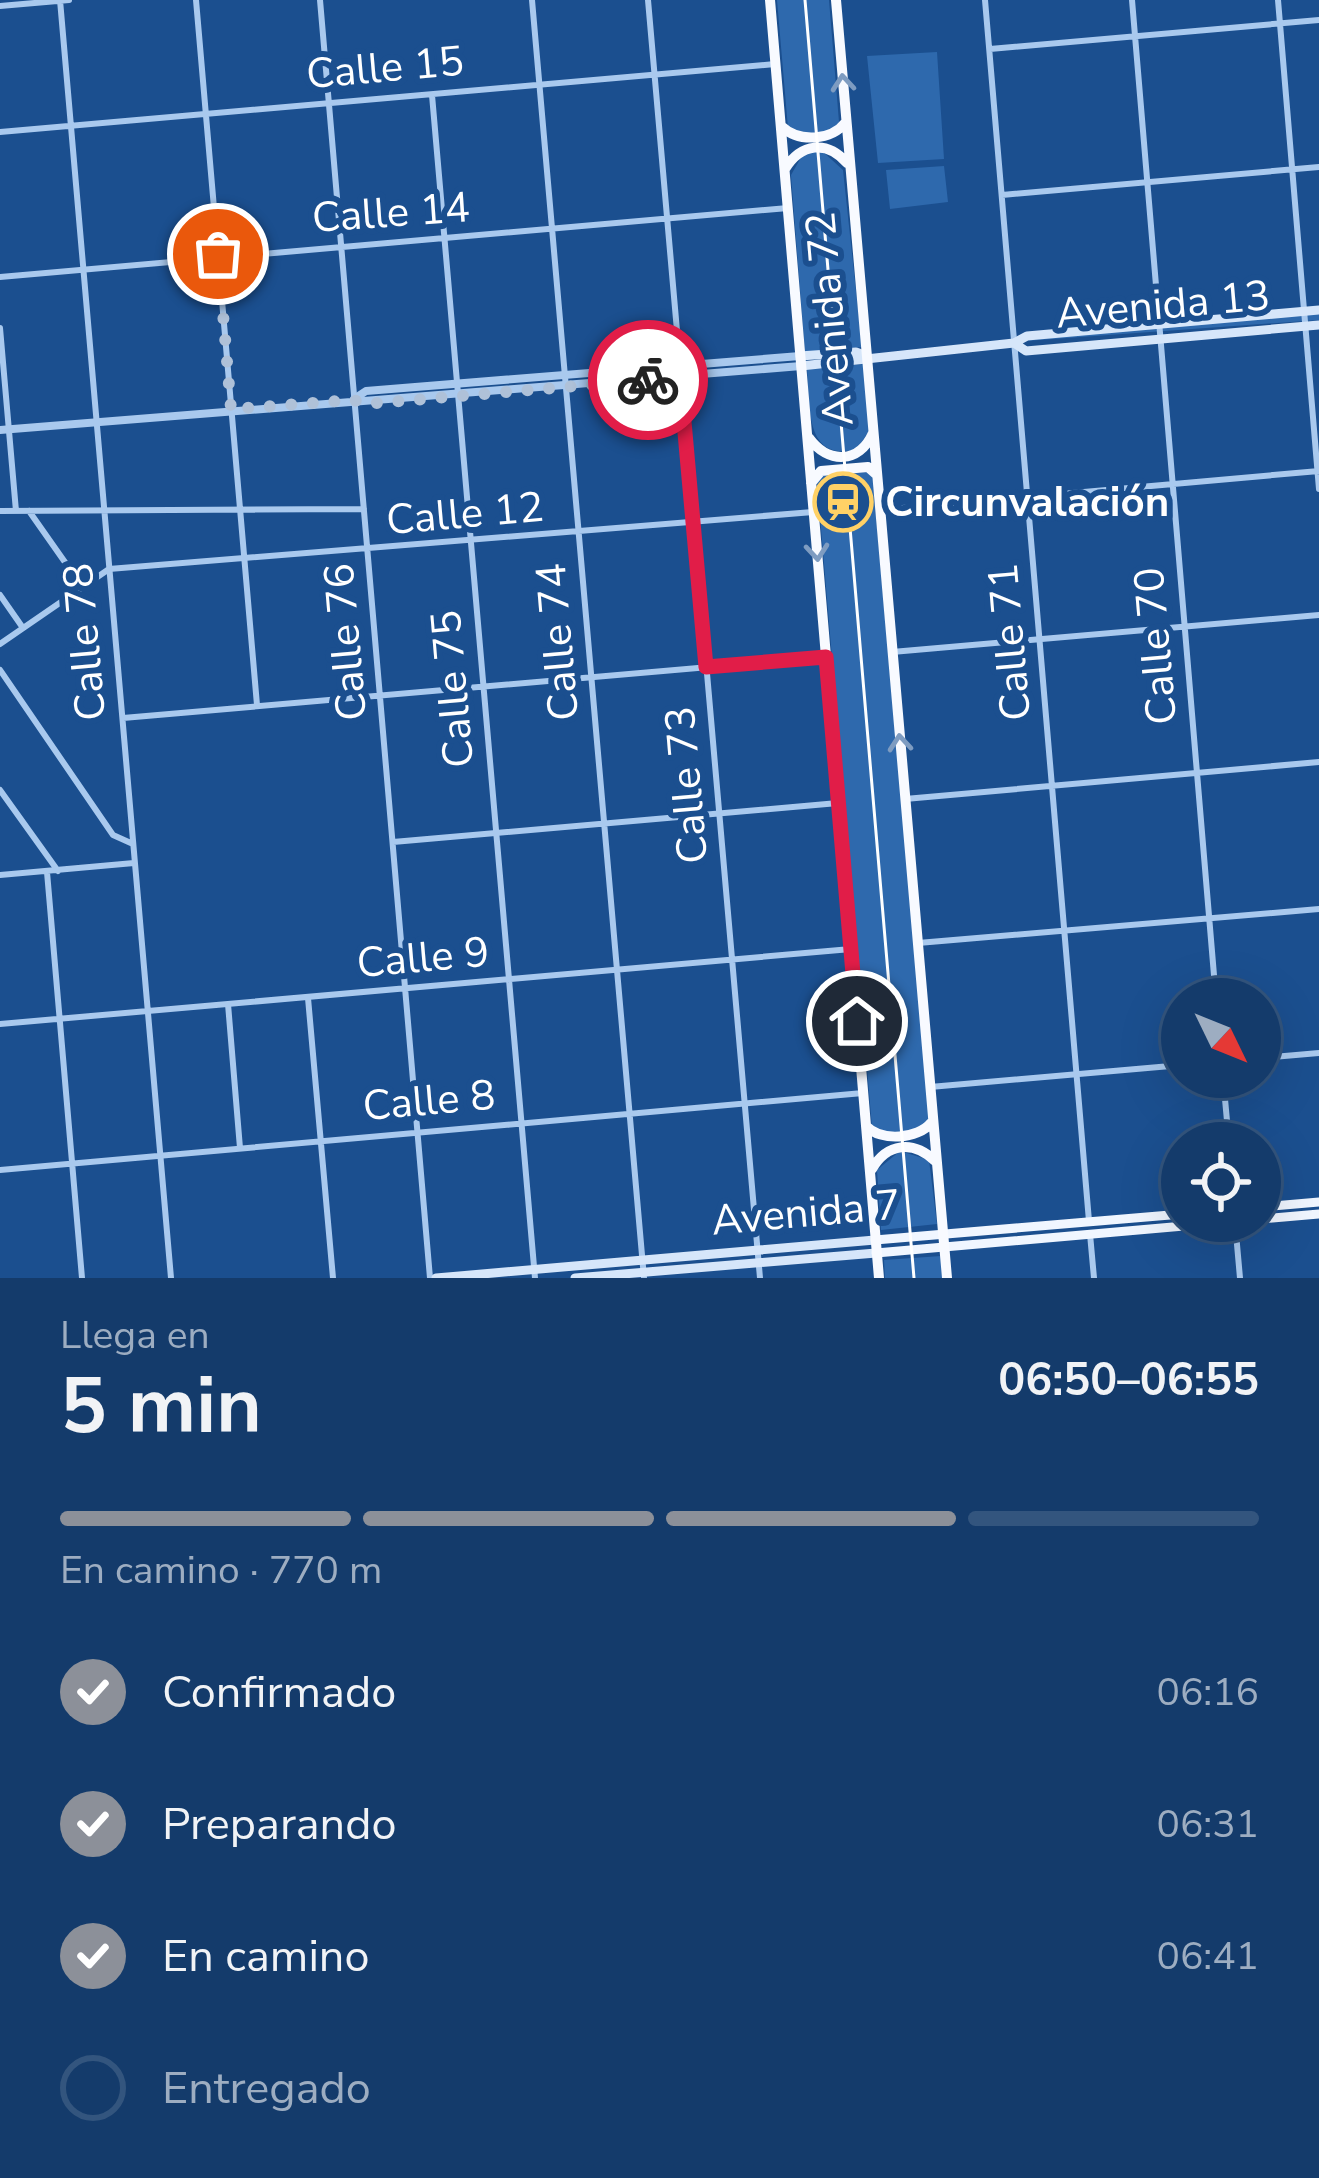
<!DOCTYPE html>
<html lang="es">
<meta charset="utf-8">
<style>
body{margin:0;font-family:"Nunito Sans",sans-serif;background:#214673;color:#f1f3f6;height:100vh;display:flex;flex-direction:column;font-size:45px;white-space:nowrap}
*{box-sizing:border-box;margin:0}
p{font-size:39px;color:#9dadc1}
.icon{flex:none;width:66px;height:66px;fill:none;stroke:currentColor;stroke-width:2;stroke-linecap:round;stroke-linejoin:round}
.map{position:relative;height:1278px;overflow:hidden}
.side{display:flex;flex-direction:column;background:#143b6b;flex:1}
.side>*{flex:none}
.needle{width:78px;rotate:133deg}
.controls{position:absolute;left:1161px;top:978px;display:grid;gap:24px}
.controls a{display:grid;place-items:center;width:120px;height:120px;border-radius:50%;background:#143b6b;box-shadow:0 12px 48px #0002,0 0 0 3px #33557e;font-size:60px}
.pin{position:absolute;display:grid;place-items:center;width:102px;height:102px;color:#fff;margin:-51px;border:6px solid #fff;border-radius:50%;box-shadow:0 3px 12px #0007}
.courier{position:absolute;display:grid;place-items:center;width:120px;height:120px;margin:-60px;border:9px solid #e11d48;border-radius:50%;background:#fff;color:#222;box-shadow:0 3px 15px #0007}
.head em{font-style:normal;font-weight:700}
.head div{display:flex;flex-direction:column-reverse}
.head{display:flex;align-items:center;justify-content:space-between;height:204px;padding:0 60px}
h1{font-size:78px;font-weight:700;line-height:90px}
.bar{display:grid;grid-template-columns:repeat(4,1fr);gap:18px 12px;align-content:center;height:144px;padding:0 60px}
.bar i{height:15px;border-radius:9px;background:#33557e}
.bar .on{background:#8c9099}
.bar p{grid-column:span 4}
ol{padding:0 60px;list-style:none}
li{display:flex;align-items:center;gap:36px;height:132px}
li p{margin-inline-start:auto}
li .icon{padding:12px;border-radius:50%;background:#8c9099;color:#fff;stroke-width:4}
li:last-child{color:#9dadc1}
li i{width:66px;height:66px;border:6px solid #33557e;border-radius:50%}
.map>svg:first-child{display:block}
</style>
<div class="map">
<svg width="1319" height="1278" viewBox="0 0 1319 1278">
<rect width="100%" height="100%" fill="#1b4f8f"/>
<path fill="#2e69ad" d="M777,0H829L839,122L831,132L796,134L788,128Z
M937,52L944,159L878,163L867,56Z
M821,150L843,170L862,347L805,353L791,175L803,154Z
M944,166L948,202L890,209L886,170Z
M1319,313V320L1025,341L1030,338Z
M864,364L869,431L857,449C805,463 810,407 807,369Z
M872,472L930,1122L923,1130L880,1133L872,1127L817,481L822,474Z
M900,1151L929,1160L937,1224L881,1230L877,1170Z
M941,1256L942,1278H885L884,1260Z"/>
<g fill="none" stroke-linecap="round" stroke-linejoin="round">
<path stroke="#a9c9ee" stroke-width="6" d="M60,0L171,1278
M196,0L257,705
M320,0L430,1278
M532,0L644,1278
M648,0L760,1278
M985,0L1089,1221
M1132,0L1216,999
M1278,0L1319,489
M0,6L69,0
M990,49L1319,20
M432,95L535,1278
M0,132L775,64
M1002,195L1319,167
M0,277L788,208
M0,328L16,511
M880,510L1319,471
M0,511L364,509
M29,511L81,585
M0,595L23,628
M0,644L109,569L813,512
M892,652L1319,615
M0,670L113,835L133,844
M123,718L824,657
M0,790L58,871
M905,799L1319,762
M393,842L838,803
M47,872L82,1278
M0,875L134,863
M918,943L1319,909
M308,998L333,1278
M228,1004L240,1148
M0,1024L851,949
M1260,1058L1319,1053
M1223,1077L1229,1143
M930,1087L1182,1065
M0,1170L863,1093
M1235,1222L1240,1278
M1090,1234L1094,1278"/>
<path stroke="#a9c9ee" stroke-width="8" d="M354,399L366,391L800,356
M0,430L801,366"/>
<path stroke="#d6e6fa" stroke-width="9" d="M1014,343L1026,351L1319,325
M800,356L856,352L867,356
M801,366L1014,343L1027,336L1319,310
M436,1278L875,1240
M575,1278L876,1253"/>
<path stroke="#f0f6ff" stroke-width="9" d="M1260,1207L1319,1202
M1260,1219L1319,1214
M875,1240L1182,1214
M876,1253L1241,1221"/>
<path stroke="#f8faff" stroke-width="10" d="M770,0L879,1278
M836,0L947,1278
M781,126C799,143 831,141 846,122
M785,169C801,143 827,140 847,163
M809,438C828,464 859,464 873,433
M811,483L821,471L868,467L877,475
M866,1126C881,1142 918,1139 931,1123
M872,1169C887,1143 913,1140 935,1161"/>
<path stroke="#fff" stroke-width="3" d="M805,0L914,1278"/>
</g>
<defs><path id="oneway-chevron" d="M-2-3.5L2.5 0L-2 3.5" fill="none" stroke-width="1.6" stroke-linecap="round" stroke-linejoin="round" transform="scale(3)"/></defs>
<g stroke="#7e9cc1">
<use href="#oneway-chevron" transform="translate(843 83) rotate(-95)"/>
<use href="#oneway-chevron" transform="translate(817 552) rotate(85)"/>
<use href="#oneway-chevron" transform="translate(900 743) rotate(-95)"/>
</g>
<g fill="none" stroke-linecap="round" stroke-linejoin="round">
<path stroke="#afc1d8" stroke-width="12" stroke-dasharray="0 21.6" d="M218,254L231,409L353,400L366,404L648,380"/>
<path stroke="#e11d48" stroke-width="15" d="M648,380L680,377L706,667L826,657L857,1021"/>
</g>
<defs>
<g id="station-ring" transform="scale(3)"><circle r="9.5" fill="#1b4f8f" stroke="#ffd166" stroke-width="1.5"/><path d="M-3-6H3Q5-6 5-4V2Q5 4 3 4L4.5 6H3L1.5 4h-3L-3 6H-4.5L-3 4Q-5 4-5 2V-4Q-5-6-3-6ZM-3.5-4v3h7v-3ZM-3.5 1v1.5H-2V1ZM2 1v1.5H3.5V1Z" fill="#ffd166"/></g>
</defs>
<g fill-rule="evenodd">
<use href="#station-ring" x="843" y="502"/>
</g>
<g text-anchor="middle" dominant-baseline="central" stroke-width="12" stroke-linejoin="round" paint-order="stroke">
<g font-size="42" fill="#fff" stroke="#1b4f8f">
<text transform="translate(385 68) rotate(-5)">Calle 15</text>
<text transform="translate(391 213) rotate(-4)">Calle 14</text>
<text transform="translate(1163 305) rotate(-5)">Avenida 13</text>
<text transform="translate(830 319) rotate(-95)">Avenida 72</text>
<text transform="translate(465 514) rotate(-5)">Calle 12</text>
<text transform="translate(85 642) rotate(-95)">Calle 78</text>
<text transform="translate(346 642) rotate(-95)">Calle 76</text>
<text transform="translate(558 642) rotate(-95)">Calle 74</text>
<text transform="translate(1010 642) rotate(-95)">Calle 71</text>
<text transform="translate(1156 646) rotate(-95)">Calle 70</text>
<text transform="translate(453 689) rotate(-95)">Calle 75</text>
<text transform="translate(687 785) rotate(-95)">Calle 73</text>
<text transform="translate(423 958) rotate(-5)">Calle 9</text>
<text transform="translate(429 1101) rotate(-5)">Calle 8</text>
<text transform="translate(806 1213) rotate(-5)">Avenida 7</text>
</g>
<g font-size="42" font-weight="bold" fill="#fff" stroke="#1b4f8f" text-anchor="start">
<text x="885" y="502">Circunvalación</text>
</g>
</g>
</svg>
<div class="controls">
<a><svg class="needle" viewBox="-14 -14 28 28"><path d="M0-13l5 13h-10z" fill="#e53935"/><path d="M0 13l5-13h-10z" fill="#9dadc1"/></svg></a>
<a><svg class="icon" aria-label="locate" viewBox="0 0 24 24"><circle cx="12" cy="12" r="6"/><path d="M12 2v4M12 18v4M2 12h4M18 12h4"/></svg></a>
</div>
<div class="pin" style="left:218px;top:254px;background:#ea580c"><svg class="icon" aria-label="bag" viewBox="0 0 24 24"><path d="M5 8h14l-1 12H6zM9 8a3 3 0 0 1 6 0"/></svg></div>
<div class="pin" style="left:857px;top:1021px;background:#1f2937"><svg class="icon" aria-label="home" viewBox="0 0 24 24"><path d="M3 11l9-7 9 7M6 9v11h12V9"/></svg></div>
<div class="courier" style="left:648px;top:380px"><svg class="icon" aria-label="bike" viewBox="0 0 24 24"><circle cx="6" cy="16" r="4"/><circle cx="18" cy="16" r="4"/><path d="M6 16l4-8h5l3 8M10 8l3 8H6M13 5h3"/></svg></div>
</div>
<section class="side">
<div class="head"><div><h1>5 min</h1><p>Llega en</p></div><em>06:50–06:55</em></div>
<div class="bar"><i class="on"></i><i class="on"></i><i class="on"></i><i></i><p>En camino · 770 m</p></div>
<ol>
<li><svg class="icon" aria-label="check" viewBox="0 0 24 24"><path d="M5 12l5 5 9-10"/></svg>Confirmado<p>06:16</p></li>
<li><svg class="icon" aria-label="check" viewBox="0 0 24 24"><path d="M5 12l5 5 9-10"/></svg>Preparando<p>06:31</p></li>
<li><svg class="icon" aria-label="check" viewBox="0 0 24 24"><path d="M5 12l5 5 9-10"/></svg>En camino<p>06:41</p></li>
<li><i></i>Entregado</li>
</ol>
</section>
